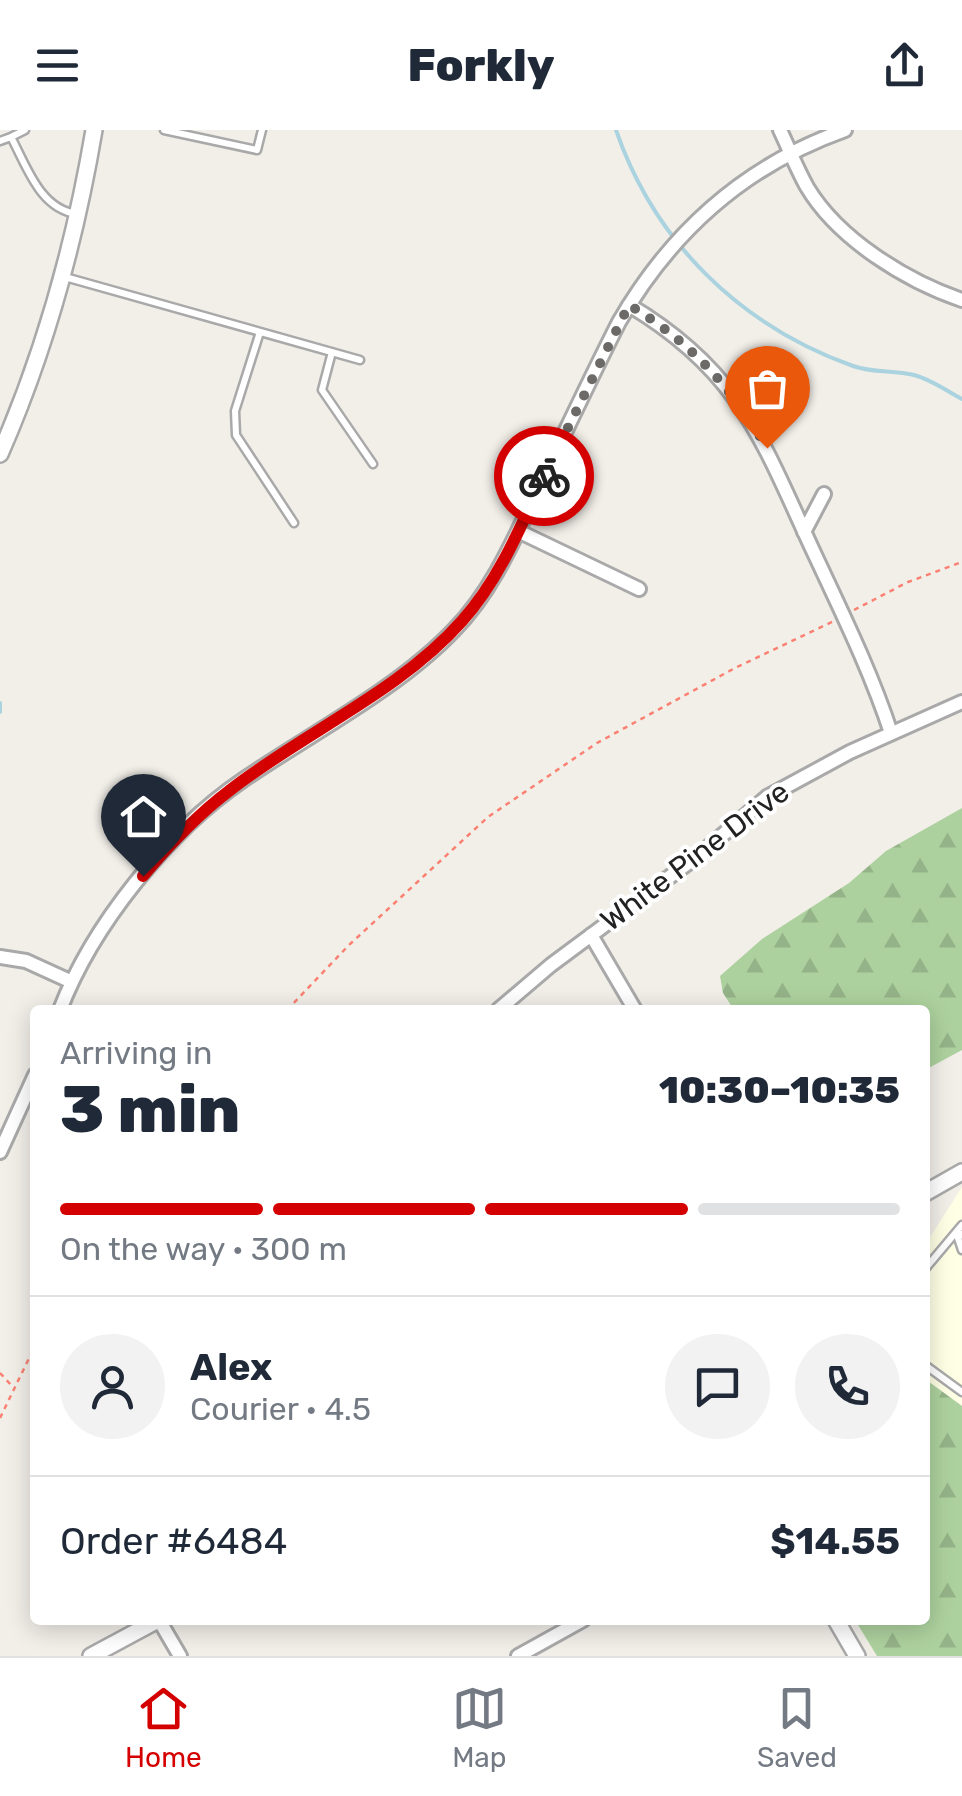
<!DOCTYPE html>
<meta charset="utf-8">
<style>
body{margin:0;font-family:Rubik,sans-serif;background:#f2f2f3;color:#1f2937;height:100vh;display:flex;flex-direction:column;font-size:38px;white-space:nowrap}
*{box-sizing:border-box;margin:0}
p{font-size:32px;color:#747a83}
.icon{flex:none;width:55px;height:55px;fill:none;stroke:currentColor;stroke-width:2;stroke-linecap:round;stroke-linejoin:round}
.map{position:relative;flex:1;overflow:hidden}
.details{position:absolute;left:30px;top:875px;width:900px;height:620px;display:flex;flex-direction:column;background:#fff;border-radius:10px;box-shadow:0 5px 25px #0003}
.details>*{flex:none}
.pin{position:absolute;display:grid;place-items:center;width:85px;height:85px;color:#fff;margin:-102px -42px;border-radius:50% 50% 50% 0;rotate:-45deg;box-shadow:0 0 10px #0007}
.pin .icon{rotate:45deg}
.courier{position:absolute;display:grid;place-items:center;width:100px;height:100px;margin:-50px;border:8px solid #d40000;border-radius:50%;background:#fff;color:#222;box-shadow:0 2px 12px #0007}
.headline em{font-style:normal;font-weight:800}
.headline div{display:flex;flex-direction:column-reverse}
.headline{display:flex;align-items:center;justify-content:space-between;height:170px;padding:0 30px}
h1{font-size:65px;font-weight:800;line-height:75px}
.bar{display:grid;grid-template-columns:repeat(4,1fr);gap:15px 10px;align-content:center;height:120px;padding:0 30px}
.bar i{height:12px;border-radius:8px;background:#e0e1e3}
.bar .active{background:#d40000}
.bar p{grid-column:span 4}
.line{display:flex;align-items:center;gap:25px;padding:0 30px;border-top:2px solid #e0e1e3}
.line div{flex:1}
.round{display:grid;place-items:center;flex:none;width:105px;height:105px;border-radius:52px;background:#f2f2f3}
header{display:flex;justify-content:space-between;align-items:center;height:130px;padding:0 30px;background:#fff;font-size:45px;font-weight:800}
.tabs{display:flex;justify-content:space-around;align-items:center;height:140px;border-top:2px solid #e0e1e3;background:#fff;font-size:28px;color:#747a83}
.tabs a{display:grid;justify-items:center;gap:5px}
.tabs .active{color:#d40000}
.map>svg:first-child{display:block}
</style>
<header><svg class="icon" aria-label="menu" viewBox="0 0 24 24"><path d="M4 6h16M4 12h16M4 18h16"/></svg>Forkly<svg class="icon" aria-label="share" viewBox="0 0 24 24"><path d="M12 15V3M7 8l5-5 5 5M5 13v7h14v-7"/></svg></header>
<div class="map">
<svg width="962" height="1526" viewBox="0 0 962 1526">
<defs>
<pattern id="forest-firs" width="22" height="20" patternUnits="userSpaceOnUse" patternTransform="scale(2.5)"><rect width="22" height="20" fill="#add19e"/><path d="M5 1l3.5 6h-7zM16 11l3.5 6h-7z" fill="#95b388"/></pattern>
</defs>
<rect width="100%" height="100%" fill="#f2efe9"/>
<path fill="#ffffe5" d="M962,1057V1276L925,1249V1115Z"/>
<path fill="url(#forest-firs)" d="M962,678V920L925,940V880H734L723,863L720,846L762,809L849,753L886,721Z
M925,1249L962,1276V1526H877L855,1490H925Z"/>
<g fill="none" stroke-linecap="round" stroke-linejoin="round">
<path stroke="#aad3df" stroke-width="4" d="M616,0C655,113 741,196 853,236C872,243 894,240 914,245C930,249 947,261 962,269
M0,573V582"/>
<g stroke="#a9a9a9" stroke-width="11">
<path id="service" d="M164,0L257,20L262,0
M11,7L25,0
M0,11L11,7C27,37 40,79 77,84
M65,147L360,230
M260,202L235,281L236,305L294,393
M332,222L322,260L373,334
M962,1104L958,1108L962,1120
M925,1139L962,1095
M925,1235L962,1262"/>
</g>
<g stroke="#a9a9a9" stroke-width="18">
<path id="minor" d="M780,0C789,19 797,39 807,57C838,109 906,151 962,170
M629,175C743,243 763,314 816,427C843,485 871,542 891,603
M518,401L639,459
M804,402L824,364
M591,805L635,880
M0,827L26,831L72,852
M60,880C92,796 168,701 243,650C310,604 398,559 454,500C493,460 515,407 539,357C565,302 591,247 619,192C671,102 746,35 845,0
M498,880L551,835L699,725L767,667L850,622L962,572
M0,1022L35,945
M159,1490L180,1526
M518,1526L583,1490"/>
</g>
<g stroke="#a9a9a9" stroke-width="20">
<path id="tertiary" d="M0,324C46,219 75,112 94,0
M925,1063L962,1042
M836,1490L857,1526
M91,1526L158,1490"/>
</g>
<path stroke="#fa8072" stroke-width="2.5" stroke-dasharray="5 5" stroke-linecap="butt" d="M854,480L908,452L962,432
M287,880L349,815L488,687L597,613L735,538L834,491
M0,1243L13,1257
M0,1288L35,1216"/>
<use href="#service" stroke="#fff" stroke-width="6"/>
<use href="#minor" stroke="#fff" stroke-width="12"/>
<use href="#tertiary" stroke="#fff" stroke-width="15"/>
</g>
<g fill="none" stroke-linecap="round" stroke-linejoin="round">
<path stroke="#6b6a68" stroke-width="10" stroke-dasharray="0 18" d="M544,346L629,175C689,211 732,257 767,318"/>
<path stroke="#d40000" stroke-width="12" d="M143,746C169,715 197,685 229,661C304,602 398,563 462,491C499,450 521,396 544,346"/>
</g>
<g text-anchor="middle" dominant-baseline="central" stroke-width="8" stroke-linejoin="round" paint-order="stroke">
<g font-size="30" fill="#222" stroke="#fff">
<text transform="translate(695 726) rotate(-37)">White Pine Drive</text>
</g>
</g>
</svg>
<div class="pin" style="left:767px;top:318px;background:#ea580c"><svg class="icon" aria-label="bag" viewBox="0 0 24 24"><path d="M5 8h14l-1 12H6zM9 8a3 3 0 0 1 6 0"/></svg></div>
<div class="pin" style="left:143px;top:746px;background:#1f2937"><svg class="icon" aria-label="home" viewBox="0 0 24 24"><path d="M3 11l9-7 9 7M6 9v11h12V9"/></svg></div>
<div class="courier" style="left:544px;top:346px"><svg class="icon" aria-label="bike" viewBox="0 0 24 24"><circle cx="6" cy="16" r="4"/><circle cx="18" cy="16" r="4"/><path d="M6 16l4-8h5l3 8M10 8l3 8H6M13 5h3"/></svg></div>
<section class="details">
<div class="headline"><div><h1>3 min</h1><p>Arriving in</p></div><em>10:30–10:35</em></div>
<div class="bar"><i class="active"></i><i class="active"></i><i class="active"></i><i></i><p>On the way · 300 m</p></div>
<div class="line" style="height:180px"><a class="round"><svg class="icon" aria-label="person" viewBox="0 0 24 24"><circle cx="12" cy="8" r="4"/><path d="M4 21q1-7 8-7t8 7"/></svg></a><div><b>Alex</b><p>Courier · 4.5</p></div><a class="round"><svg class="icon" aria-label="chat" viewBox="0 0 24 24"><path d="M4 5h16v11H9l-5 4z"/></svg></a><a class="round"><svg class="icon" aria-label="phone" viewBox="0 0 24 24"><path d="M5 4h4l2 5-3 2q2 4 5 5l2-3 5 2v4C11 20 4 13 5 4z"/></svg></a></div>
<div class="line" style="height:130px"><div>Order #6484</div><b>$14.55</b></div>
</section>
</div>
<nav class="tabs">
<a class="active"><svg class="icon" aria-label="home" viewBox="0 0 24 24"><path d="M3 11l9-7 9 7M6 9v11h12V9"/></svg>Home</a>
<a><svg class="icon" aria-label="map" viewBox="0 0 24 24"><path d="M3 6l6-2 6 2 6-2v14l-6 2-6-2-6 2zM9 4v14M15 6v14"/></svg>Map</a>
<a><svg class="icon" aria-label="saved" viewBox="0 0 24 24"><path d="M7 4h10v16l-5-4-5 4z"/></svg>Saved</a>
</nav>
